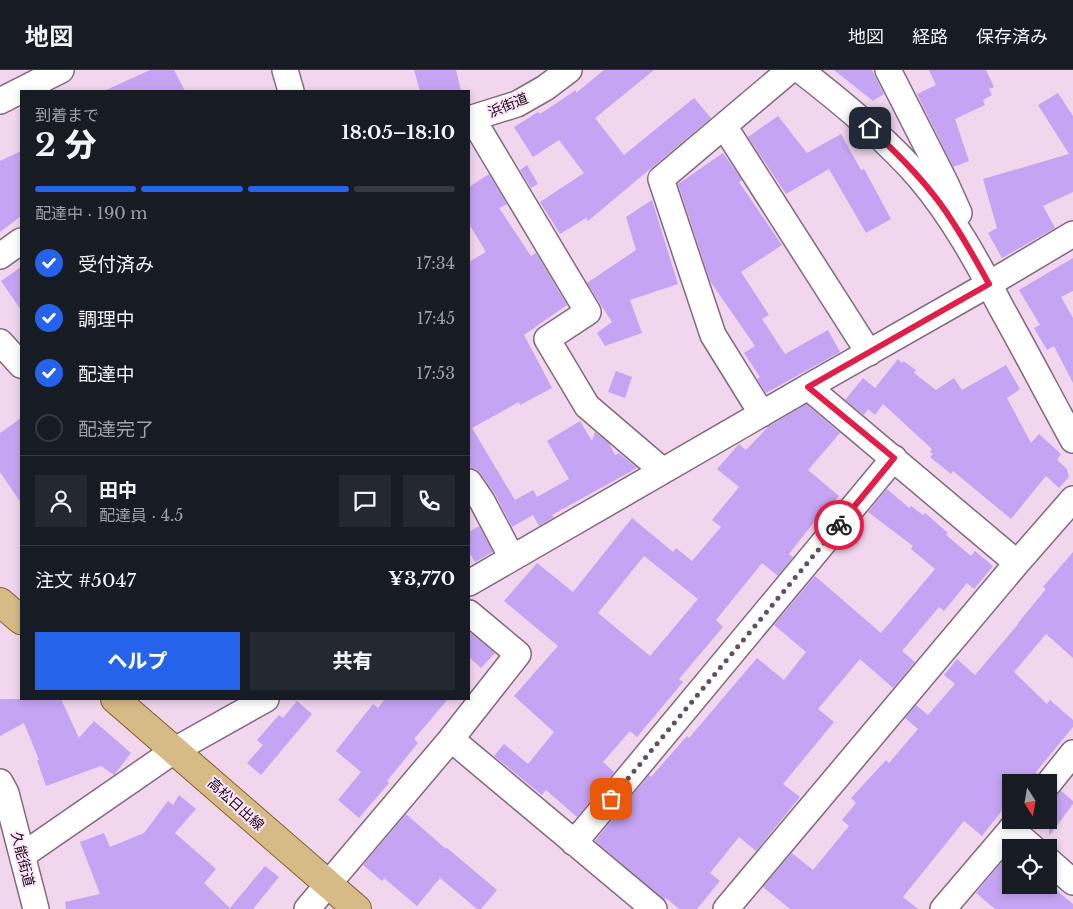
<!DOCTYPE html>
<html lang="ja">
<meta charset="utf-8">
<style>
body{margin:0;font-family:"Libre Baskerville","Noto Sans JP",serif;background:#242831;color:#f1f3f6;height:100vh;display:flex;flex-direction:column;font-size:19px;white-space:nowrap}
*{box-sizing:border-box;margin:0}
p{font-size:16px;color:#9ea1a6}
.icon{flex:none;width:28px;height:28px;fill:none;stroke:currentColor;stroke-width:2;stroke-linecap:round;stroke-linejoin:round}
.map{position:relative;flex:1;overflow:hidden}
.sheet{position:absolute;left:20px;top:20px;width:450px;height:610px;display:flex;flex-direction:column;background:#171b24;border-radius:0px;box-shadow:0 2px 8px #0003}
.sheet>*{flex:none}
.needle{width:32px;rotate:169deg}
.controls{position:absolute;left:1002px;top:704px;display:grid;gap:10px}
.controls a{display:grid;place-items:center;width:55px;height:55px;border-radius:0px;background:#171b24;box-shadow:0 2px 8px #0003;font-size:25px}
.pin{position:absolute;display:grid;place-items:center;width:42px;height:42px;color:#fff;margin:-21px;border-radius:10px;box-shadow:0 2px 8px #0006}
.courier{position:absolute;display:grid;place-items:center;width:50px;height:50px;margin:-25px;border:4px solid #e11d48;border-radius:50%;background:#fff;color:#222;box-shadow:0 1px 6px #0007}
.overview em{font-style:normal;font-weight:800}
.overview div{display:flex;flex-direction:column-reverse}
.overview{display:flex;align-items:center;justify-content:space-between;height:85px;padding:0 15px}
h1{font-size:32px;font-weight:800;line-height:38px}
.bar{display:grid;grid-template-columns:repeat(4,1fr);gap:8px 5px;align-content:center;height:60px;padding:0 15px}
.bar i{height:6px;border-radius:4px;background:#363941}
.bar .on{background:#2563eb}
.bar p{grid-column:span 4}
.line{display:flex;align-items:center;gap:12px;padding:0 15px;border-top:1px solid #363941}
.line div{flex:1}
.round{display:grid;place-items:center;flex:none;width:52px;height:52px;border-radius:0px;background:#242831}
ol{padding:0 15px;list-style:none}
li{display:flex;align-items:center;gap:15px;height:55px}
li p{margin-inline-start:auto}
li .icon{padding:5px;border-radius:50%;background:#2563eb;color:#fff;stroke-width:4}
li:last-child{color:#9ea1a6}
li i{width:28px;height:28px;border:2px solid #363941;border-radius:50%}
.primary-button{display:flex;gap:10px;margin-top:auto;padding:10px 15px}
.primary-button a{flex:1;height:58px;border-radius:0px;background:#2563eb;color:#fff;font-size:20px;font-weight:800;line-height:58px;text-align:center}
.primary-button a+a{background:#242831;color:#f1f3f6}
header{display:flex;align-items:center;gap:30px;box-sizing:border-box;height:70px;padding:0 25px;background:#171b24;border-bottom:1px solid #363941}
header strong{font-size:24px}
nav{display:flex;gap:28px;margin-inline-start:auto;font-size:18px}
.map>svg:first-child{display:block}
</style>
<header>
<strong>地図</strong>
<nav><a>地図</a><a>経路</a><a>保存済み</a></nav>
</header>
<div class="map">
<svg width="1073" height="839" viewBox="0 0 1073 839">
<rect width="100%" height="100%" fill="#f1d6ee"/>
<path fill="#c5a4f3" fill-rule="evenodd" d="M150,0H174L185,21H104Z
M414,0H456L461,21H420Z
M604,0H654L595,48L624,85L694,28L711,48L588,151L586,148L560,164L540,132L584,103L559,70L533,87L514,57L538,42L540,44L576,20V23Z
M834,0H872L884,24L873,31Z
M929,0H986L994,17L989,19L992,25L983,30L985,35L955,49L969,91L953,97L917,24L936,15Z
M1058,23L1073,46V122L1043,136L1055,158L1002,188L988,163L997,158L983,109L1069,84L1038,35Z
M778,46L807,83L841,64L861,100L864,99L891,149L866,163L829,99L786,124L748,67Z
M21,81V146L0,162V91Z
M723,83L742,110L739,112L782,175L741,202L769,245L762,249L785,284L828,260L840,282L766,323L757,309L760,307L744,283L755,276L710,211L678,114Z
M527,95L538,114L531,118L520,100Z
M489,104L507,134L499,138L531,186L536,183L567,235L524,265L552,318L520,335L519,332L472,358L515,430L533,420L537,427L569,409L547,371L580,351L592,371L595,362L609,373L615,385L619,383L637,398L552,445L554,447L539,456L533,445L512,457L495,424L481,404L476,399L469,398V192L486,182L469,154V117Z
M652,130L678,214L630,230L642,263L605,276L597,263L612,252L587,213L636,180L626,147Z
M1073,188V221L1061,227L1073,248V313L1054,276L1047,280L1034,258L1040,255L1019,220Z
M21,197V240L1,211Z
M898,289L902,293L903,291L916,300L914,303L936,320L954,308L962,320L1006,295L1020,319L1007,328L1031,373L1039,364L1061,384L1057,390L1067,399L1069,407L1059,418L1046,406L1011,449L953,401L951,404L930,387L933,384L930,382L932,379L883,334L875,345L868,339L864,345L845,330L863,308L875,318Z
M616,301L632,307L625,328L608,322Z
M806,334L840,363L808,400L839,426L817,452L815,451L789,484L793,487L778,506L762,493L716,550L723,557L679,609L683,612L637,667L630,661L603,692L614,702L577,747L546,720L542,725L494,686L504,674L528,694L554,662L514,626L558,576L504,531L537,493L573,522L632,448L673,482L676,478L692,491L721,457L712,450L739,417L717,399L739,374L746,380L768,357ZM644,486L698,529L650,586L598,543Z
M21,348V433L0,402V363Z
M887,419L909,438L911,436L923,445L925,443L948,463L946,465L971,486L975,481L993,496L974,519L967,513L944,541L939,537L902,581L915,592L893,618L860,589L818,639L834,652L783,714L800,727L756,781L739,767L710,803L720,811L697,839H679L666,828L664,830L595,771L649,705L651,707L687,666L689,668L757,588L784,610L806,582L774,555L815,506L881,563L935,499L911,479L913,476L868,442Z
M479,456L493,482L475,492L469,482V462Z
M1073,482V588L1046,564L1014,602L1047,634L1050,630L1073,650V657L1036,702L1038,704L1035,712H1011V729L982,766L964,751L903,827L918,839H790L763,817L792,783L813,800L849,756L842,750L856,733L851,728L886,690L889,693L918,659L905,648L916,635L928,645L955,614L944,605L957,589L975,605L1019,553H1018L1046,519L1043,517Z
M469,562L495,583L481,598L469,587Z
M0,629H61L79,668L94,651L131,683L114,705L101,696L46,716L37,690H39L24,653L0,666Z
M385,629H448L414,669L418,673L387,711L389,713L359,748L338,730L361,702L336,681L373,634L378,638Z
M297,631L312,644L261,705L247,693L263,675L257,670L279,645L283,648Z
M1061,721L1073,731V734L1049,766V727L1055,726Z
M179,725L196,739L175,763L216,799L204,813L230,838L265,796L279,807L253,839H66L65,832L100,824L80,772L104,763L110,777L144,763L168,731L173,735Z
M406,744L446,779L447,778L497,820L481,839H477L440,808L417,836L384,808L382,811L363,795Z
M1011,781V815H1050L1073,834V839H995L976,823Z"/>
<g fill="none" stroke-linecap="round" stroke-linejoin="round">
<g stroke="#81697e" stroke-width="28">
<path id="minor" d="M285,0L291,21
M800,0C843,33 884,67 919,107C953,147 978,193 1002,239C1026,282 1049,326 1073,370
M888,0L945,112L959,143
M0,31L61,0
M472,48L588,242L547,269L587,336L663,401
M469,49L517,34L545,18L569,0
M724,56L869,283
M0,186L21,171
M0,272L21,295
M808,317L1017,493
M762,344L713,265L661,109L790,0
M469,412L482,431L512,488
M469,513L808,317L989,214L1073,164
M451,669L518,584L469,543
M0,712L6,723L36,839
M1049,713L1073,683
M1011,759L1033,778
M574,773L894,388
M23,785L175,680L266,629
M1049,791L1073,812
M307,839L451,669L654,839
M726,839L1017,493L1073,429
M943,839L1019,750"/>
</g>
<g stroke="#806029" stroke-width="30">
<path id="major" d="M0,532L21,550
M115,629L357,839"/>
</g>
<use href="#minor" stroke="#fff" stroke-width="25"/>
<use href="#major" stroke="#d6bb86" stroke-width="28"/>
</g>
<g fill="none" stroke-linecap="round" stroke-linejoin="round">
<path stroke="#61515f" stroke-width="5" stroke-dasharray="0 9" d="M611,729L839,455"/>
<path stroke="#e11d48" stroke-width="6" d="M839,455L894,388L808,317L989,214C978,194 967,174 954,154C932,118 901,87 870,58"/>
</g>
<g text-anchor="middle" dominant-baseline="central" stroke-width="4" stroke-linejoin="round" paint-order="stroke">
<g font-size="14" fill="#130a12" stroke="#ffe3fc">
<text transform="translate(508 35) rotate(-22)">浜街道</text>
<text transform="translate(236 734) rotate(42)">高松日出線</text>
<text transform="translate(23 789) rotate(76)">久能街道</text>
</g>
</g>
</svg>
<div class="controls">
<a><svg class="needle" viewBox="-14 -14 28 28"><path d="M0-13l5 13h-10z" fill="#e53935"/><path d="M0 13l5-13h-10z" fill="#9ea1a6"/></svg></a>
<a><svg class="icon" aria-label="locate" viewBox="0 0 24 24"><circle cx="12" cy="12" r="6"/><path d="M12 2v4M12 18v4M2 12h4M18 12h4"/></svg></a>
</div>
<div class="pin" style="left:611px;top:729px;background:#ea580c"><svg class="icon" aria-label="bag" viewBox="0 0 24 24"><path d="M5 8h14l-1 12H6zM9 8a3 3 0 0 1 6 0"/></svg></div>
<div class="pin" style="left:870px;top:58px;background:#1f2937"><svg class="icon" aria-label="home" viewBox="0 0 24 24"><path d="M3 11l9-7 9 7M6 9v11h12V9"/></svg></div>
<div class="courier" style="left:839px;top:455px"><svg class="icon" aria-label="bike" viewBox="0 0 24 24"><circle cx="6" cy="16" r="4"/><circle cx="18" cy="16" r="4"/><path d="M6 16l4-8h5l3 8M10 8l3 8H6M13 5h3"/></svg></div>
<section class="sheet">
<div class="overview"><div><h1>2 分</h1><p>到着まで</p></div><em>18:05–18:10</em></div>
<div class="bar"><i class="on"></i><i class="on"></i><i class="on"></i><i></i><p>配達中 · 190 m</p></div>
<ol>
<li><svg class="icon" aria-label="check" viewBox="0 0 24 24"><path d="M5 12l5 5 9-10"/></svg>受付済み<p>17:34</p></li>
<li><svg class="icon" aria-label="check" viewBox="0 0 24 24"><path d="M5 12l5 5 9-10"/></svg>調理中<p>17:45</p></li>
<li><svg class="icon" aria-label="check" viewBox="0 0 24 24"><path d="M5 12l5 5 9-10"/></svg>配達中<p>17:53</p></li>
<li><i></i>配達完了</li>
</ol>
<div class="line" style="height:90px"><a class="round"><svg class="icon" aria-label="person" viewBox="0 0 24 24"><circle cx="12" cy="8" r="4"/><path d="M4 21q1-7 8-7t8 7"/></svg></a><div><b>田中</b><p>配達員 · 4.5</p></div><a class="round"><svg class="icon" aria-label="chat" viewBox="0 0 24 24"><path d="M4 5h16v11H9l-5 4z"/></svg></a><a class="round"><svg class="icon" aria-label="phone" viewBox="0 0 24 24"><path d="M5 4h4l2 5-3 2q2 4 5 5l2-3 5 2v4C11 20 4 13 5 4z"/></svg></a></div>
<div class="line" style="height:65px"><div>注文 #5047</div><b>¥3,770</b></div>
<div class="primary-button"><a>ヘルプ</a><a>共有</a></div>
</section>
</div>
